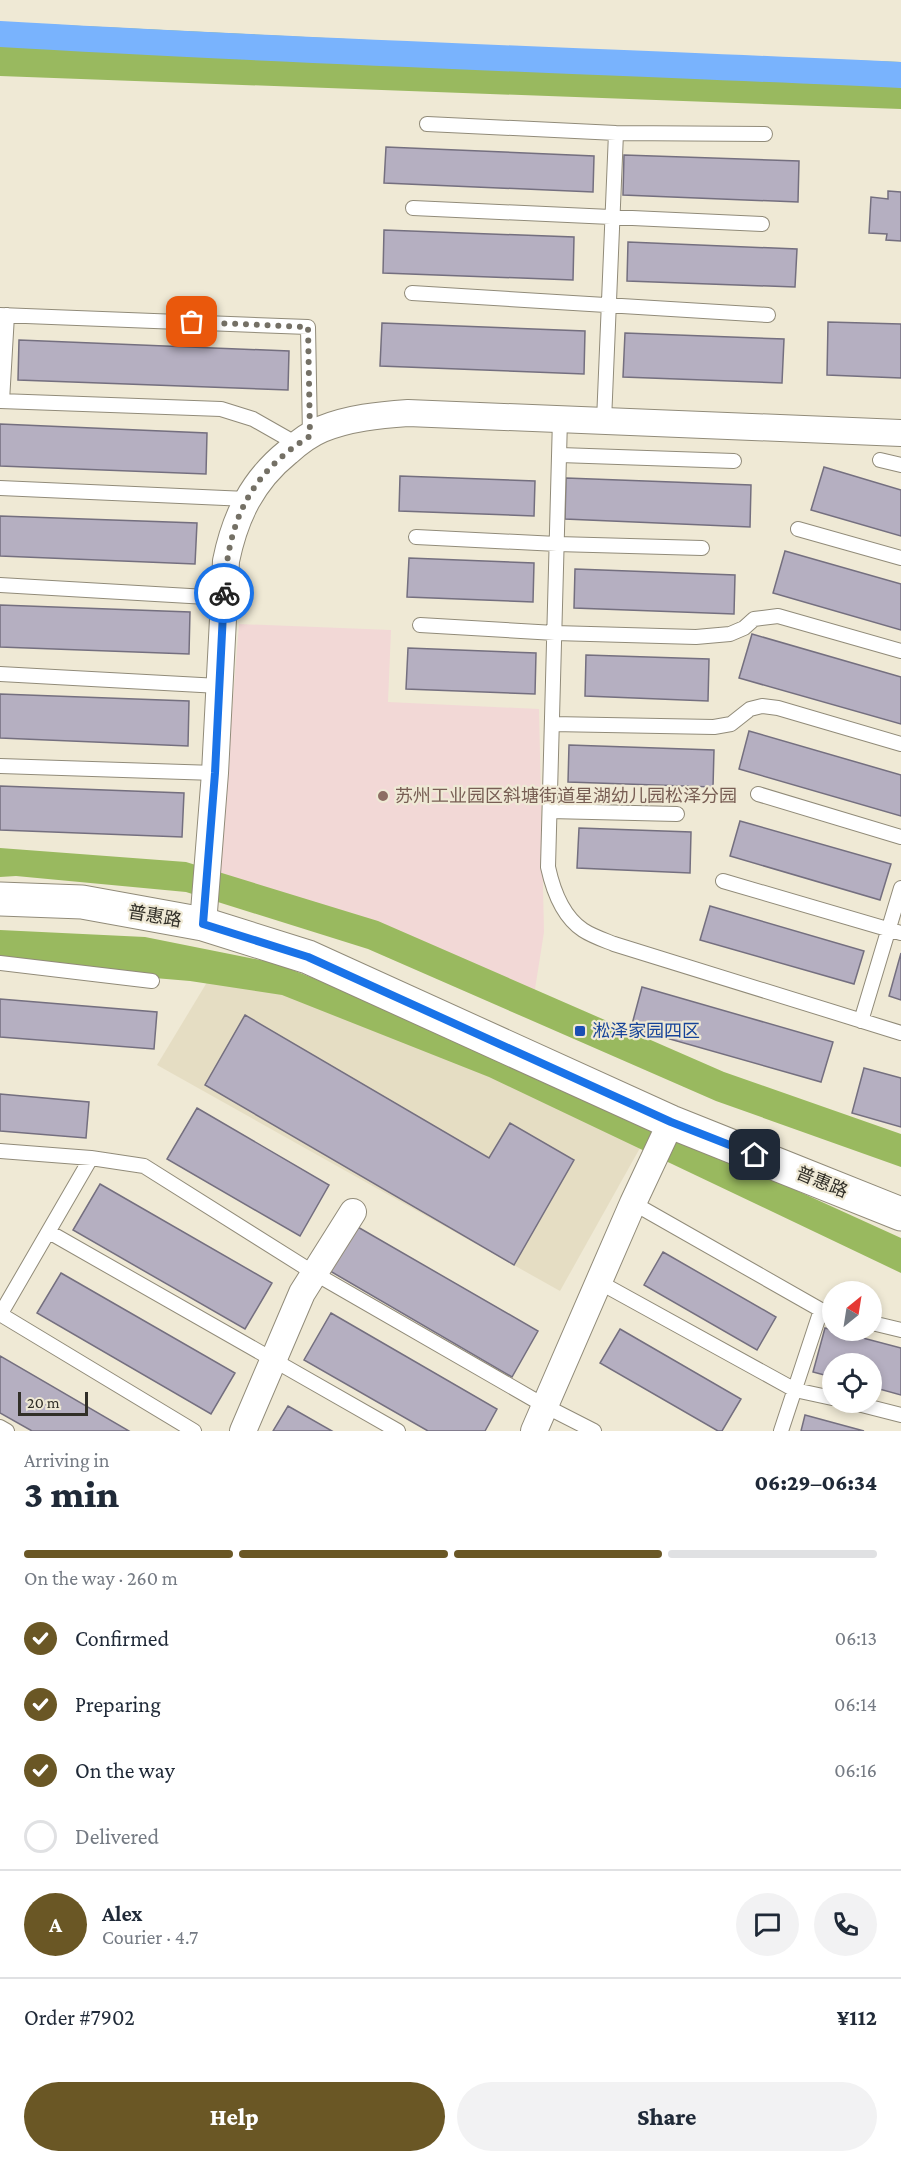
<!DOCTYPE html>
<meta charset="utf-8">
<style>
body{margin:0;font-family:"Crimson Pro","Noto Sans SC",serif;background:#f2f2f3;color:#1f2937;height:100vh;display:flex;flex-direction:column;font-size:22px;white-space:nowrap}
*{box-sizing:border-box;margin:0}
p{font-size:20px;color:#747a83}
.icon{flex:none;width:33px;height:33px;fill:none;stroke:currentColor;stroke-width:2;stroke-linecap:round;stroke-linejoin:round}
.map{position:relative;height:1431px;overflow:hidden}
.side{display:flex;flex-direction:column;background:#fff;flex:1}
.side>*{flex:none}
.needle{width:39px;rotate:30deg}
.fabs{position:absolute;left:822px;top:1281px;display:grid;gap:12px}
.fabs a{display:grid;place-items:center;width:60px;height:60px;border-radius:50%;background:#fff;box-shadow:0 3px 9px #0003;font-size:30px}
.scale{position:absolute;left:18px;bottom:15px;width:70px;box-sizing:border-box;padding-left:6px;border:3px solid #312f28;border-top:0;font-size:16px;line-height:21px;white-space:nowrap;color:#312f28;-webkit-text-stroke:4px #efe9d5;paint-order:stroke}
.pin{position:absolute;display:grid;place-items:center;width:51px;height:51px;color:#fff;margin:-26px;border-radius:12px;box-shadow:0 3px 9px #0006}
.courier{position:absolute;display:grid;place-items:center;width:60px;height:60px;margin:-30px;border:4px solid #1a73e8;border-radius:50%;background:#fff;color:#222;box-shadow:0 2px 8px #0007}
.summary em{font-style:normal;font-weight:800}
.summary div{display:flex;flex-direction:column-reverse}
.summary{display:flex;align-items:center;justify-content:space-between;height:102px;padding:0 24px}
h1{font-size:39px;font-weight:800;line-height:45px}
.bar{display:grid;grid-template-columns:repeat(4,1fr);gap:9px 6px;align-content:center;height:72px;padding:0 24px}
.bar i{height:8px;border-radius:4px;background:#e0e1e3}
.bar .on{background:#6a5725}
.bar p{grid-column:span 4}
.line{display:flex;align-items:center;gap:15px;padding:0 24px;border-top:2px solid #e0e1e3}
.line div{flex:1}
.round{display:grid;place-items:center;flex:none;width:63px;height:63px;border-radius:32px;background:#f2f2f3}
ol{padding:0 24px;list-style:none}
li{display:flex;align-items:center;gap:18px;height:66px}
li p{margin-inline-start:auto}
li .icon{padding:6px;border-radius:50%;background:#6a5725;color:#fff;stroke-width:4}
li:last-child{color:#747a83}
li i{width:33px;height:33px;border:3px solid #e0e1e3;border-radius:50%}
.action{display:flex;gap:12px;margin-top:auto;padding:12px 24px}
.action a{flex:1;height:69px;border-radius:36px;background:#6a5725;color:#fff;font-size:24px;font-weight:800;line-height:69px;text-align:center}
.action a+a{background:#f2f2f3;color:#1f2937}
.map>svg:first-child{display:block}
</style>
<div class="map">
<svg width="901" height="1431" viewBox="0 0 901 1431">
<rect width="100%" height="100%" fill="#efe9d5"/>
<path fill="#e5ddc3" d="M215,969L327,1001L645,1139L560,1291L157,1065Z"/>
<path fill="#f2d8d6" d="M239,624L391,630L388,702L539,709L544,932L532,1008L218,883Z"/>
<path fill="#99b95f" d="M0,22L593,51L901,62V109L0,76Z
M0,848L186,862L378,921L724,1072L901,1134V1167L716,1101L368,949L186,892L16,876L0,877Z
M0,930L145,937L275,963L439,1028L901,1238V1273L489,1077L282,995L190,981L0,965Z"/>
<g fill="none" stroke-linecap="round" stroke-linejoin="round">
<path stroke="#79b3fd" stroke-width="26" d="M0,34C300,52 601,61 901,75"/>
</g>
<path fill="#b5afc1" stroke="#746f7f" stroke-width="1.5" d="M386,147L594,156L593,192L384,183Z
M624,155L799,161L798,202L623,195Z
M888,191L901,192V241L886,240L887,234L869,233L871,197L888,199Z
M384,230L574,237L573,280L383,273Z
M628,242L797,249L795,287L627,281Z
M828,322L901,324V378L827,375Z
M382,323L585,331L584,374L380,366Z
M625,333L784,339L782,383L623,377Z
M19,340L289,351L288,390L18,380Z
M0,424L207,433L206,474L0,466Z
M824,467L901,490V536L811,510Z
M400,476L535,481L534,516L399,511Z
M566,478L751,485L750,527L565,519Z
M0,516L197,523L195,564L0,556Z
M785,551L901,584V630L773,593Z
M409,558L534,563L533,602L407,597Z
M575,569L735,575L734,614L574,608Z
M0,605L190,612L189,654L0,647Z
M752,634L901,677V724L739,678Z
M408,648L536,653L535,694L406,689Z
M586,655L709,659L708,701L585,696Z
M0,694L189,701L188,746L0,738Z
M749,731L901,775V816L739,769Z
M569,745L714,750L713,787L568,782Z
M0,786L184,793L182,837L0,830Z
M740,821L891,864L880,900L730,856Z
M579,828L691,832L690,873L577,868Z
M710,906L864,951L854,984L700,940Z
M901,953V1000L889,996Z
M642,987L833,1042L821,1082L631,1028Z
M0,999L157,1012L154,1049L0,1037Z
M245,1015L489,1158L510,1123L574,1160L514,1265L205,1085Z
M864,1068L901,1078V1127L852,1113Z
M0,1094L89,1102L86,1138L0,1131Z
M197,1108L329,1185L300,1236L167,1159Z
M100,1184L272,1283L245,1329L73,1230Z
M356,1226L538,1331L512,1377L330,1271Z
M663,1252L776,1317L757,1350L644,1285Z
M61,1273L235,1373L211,1414L37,1313Z
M331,1313L497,1409L485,1431H428L304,1360Z
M825,1328L901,1348V1395L872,1387V1364H832V1377L813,1372Z
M620,1329L741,1399L722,1431H718L600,1363Z
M0,1356L129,1431H32L0,1413Z
M288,1406L332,1431H273Z
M805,1415L864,1431H801Z"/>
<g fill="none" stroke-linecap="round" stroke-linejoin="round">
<g stroke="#918b79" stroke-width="16">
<path id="service" d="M427,124L616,133L765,134
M413,208L762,224
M412,293L768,315
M0,315L308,327L310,436
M0,401L221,409L253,419L297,444
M2,401L7,315
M560,419L548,867C553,890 562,916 583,930C592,936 604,940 614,944L901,1033
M604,421L616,133
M560,455L734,461
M880,460L901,465
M0,488L247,499
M798,529L901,558
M416,537L557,544L702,548
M0,585L224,598
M420,625L555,633L696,637L730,634L744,628L754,619L778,616L901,651
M0,674L219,686
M552,724L714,727L731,724L750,709L762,706L778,708L901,744
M0,766L215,773
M758,794L901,837
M550,811L677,814
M723,881L901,933
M0,963L152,981
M861,1021L901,888
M0,1151L91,1158L144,1166L314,1273L545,1406L594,1431
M633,1203L821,1310L832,1313
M49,1232L398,1431
M599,1282L795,1390L832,1398
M0,1314L194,1431
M0,1315L91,1158
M872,1323L901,1330
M850,1402L901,1415
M0,1427L7,1431
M781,1431L821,1310"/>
</g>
<g stroke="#918b79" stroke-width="28">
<path id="minor" d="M203,924L215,773L226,561C235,517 252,481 288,452C298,443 310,434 322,429C349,418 379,415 408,413L901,433
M243,1431L302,1293L353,1212
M534,1431L633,1203L671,1122"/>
</g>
<g stroke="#918b79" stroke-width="35">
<path id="secondary" d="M0,899L82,902L203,924L308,957L671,1122L901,1214"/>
</g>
<use href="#service" stroke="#fff" stroke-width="14"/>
<use href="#minor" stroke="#fff" stroke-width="26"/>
<use href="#secondary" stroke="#fff" stroke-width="33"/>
</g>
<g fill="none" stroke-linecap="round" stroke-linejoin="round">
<path stroke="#747065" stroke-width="6" stroke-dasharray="0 10.8" d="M192,322L308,327L310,436C248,475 228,522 224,593"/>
<path stroke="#1a73e8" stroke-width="8" d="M224,593L215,773L203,924L308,957L671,1122L755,1155"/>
</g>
<circle fill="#8d6e63" stroke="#efe9d5" stroke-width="2" cx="383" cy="796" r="6"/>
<rect fill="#1a4fb4" stroke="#efe9d5" stroke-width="2" x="574" y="1025" width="12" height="12" rx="3"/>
<g text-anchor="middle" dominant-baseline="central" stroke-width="4.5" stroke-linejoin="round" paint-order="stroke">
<g font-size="18" fill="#785e54" stroke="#efe9d5" text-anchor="start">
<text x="395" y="796">苏州工业园区斜塘街道星湖幼儿园松泽分园</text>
</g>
<g font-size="18" fill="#312f28" stroke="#efe9d5">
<text transform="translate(155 916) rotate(10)">普惠路</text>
<text transform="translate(822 1182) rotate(22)">普惠路</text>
</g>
<g font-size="18" fill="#164399" stroke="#efe9d5" text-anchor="start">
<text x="592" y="1031">淞泽家园四区</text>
</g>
</g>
</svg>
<div class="fabs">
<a><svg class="needle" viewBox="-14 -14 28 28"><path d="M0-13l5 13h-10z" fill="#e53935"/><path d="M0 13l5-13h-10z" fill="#747a83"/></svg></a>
<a><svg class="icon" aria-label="locate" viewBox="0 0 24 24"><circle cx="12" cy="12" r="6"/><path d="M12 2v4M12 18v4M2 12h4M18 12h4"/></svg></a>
</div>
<div class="scale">20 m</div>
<div class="pin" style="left:192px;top:322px;background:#ea580c"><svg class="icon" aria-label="bag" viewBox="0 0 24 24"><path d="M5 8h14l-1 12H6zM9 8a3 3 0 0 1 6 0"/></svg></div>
<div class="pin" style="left:755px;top:1155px;background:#1f2937"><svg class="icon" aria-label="home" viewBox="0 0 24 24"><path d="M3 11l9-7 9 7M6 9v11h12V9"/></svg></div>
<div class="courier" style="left:224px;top:593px"><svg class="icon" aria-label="bike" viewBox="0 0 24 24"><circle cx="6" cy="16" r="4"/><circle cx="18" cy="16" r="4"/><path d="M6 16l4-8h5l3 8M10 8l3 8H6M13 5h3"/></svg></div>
</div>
<section class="side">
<div class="summary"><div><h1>3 min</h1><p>Arriving in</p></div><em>06:29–06:34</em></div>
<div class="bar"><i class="on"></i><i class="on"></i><i class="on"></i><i></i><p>On the way · 260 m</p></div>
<ol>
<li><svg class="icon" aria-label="check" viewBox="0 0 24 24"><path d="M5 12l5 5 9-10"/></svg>Confirmed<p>06:13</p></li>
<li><svg class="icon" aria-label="check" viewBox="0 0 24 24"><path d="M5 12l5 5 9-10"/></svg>Preparing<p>06:14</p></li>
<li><svg class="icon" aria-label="check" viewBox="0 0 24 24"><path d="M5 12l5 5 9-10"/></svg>On the way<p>06:16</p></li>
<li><i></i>Delivered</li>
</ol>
<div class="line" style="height:108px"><b class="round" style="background:#6a5725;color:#fff">A</b><div><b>Alex</b><p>Courier · 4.7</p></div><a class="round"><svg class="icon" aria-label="chat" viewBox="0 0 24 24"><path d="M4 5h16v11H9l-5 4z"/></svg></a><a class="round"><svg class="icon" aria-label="phone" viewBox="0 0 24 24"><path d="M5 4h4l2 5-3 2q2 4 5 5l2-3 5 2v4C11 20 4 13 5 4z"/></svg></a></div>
<div class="line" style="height:78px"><div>Order #7902</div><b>¥112</b></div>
<div class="action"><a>Help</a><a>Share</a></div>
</section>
